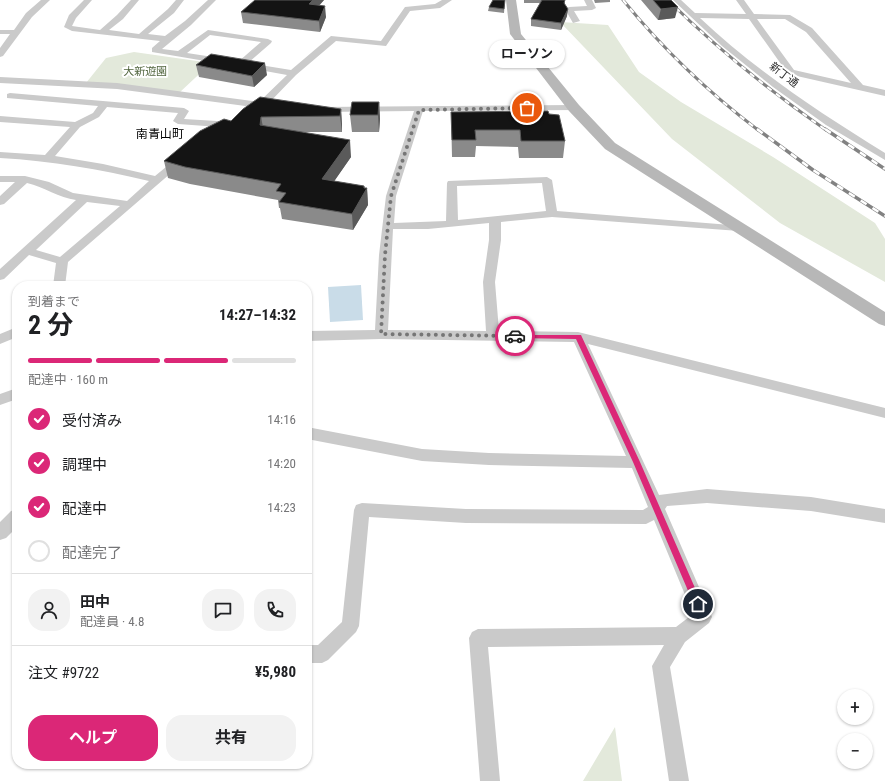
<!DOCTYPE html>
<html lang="ja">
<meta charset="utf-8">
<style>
body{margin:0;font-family:"Roboto Condensed","Noto Sans JP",sans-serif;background:#f2f2f2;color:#202124;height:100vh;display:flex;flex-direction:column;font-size:15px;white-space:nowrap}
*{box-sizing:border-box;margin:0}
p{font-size:13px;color:#757577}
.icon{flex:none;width:22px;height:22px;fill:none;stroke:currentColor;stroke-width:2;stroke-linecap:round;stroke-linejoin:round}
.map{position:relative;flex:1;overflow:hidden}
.sheet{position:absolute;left:12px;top:281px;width:300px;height:488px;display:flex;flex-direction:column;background:#fff;border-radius:16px;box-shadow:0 1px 3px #0004}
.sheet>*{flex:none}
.tools{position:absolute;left:837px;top:689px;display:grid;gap:8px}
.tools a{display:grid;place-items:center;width:36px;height:36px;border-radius:50%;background:#fff;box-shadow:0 1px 3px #0004;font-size:20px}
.pin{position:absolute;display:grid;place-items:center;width:34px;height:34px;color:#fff;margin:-17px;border:2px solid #fff;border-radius:50%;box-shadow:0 1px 4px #0007}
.courier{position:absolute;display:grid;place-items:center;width:40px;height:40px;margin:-20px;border:3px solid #db2777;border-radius:50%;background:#fff;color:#222;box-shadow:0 1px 5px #0007}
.bubble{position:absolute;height:28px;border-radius:14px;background:#fff;box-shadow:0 1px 3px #0004;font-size:13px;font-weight:700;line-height:28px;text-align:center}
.summary em{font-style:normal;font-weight:700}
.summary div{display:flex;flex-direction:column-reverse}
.summary{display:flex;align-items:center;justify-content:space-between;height:68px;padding:0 16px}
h1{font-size:26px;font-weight:700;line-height:30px}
.bar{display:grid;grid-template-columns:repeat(4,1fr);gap:6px 4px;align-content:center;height:48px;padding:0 16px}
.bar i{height:5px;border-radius:3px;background:#e0e0e0}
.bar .current{background:#db2777}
.bar p{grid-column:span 4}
.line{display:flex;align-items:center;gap:10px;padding:0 16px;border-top:1px solid #e0e0e0}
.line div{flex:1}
.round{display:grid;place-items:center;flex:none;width:42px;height:42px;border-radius:16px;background:#f2f2f2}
ol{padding:0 16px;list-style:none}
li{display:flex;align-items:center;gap:12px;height:44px}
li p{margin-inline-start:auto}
li .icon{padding:4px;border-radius:50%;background:#db2777;color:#fff;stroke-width:4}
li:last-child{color:#757577}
li i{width:22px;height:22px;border:2px solid #e0e0e0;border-radius:50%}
.cta{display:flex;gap:8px;margin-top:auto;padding:8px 16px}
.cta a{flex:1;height:46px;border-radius:16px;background:#db2777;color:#fff;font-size:16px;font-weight:700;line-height:46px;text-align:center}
.cta a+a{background:#f2f2f2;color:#202124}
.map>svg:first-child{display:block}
</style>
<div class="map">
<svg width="885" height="781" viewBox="0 0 885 781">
<rect width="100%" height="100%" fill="#fff"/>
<path fill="#e3e9db" d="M560,22L608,25L639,72L681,102L773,157L875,223L885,239V282L780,223L672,139Z
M134,52L211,63L179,93L86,83L106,58Z
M615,727L622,781H583Z"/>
<path fill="#c9dce8" d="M361,285L363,320L330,322L328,287Z"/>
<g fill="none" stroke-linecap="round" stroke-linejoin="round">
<path fill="#cacaca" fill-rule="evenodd" d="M41,0H50L32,17L3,56L0,57V48L10,34H0V30H14L26,13Z
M84,0H92L76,18L72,26L100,30L117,15L131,0H139L123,19L109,30L139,34L168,9L176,0H184L174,13L148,34L165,36L185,21L208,0H216L191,25L162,49L178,51L208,30L268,39L272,41L271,43L248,63L291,70L331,36L381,41L405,7L435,4L442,0H452L440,8L410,11L386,46L336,41L296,75L267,105L271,107V111L262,110L255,115L250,112L255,107H253L117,89L0,83V77L117,83L259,102L287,75L238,66V62L261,42L210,35L187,53L226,59L227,61L223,64L152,52V48L160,41L72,31L64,27L69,15Z
M584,0H592L596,8L592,10L574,11L580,21L573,23L565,9L569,7L587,6Z
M673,0H681L695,13L746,14L736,0H744L754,14L790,15L812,28L863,85L885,90V96L788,74L749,19L700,18C755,70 820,113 885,153V160L826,125L773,87L722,46ZM757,19H785L806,32L851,83L794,70Z
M10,93L184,108L189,111L184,119L233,122L238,125L233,128L178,124L173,121L178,113L107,107L99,117L80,127L55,156L103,164L155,176L177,158H185L186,160L68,262L65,286H53L56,263L29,255L4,279L0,280V269L76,200C59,198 44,187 27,183L4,204L0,205V196L15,182H0V176H25L49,182L73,193L127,201L149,181C99,169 52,161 0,158V152L45,155L70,127L0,122V116L75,122L93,113L98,106L7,98V94ZM87,202L120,206L60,257L36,250Z
M574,105L579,108L577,110L423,111L396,196L394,223L446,221L447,183L448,181L547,177L552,180L557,211L743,226L745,228L739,231L552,217L501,222V240L495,282L499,331L578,332L885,408V418L588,344L659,495L707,489L811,497L885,509V523L811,511L707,503L667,506L665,509L712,617L709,623L685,642L670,667L689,781H669L652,666L664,645L488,647L500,781H480L469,638L472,632L478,629L676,627L693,614L654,520L646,524L466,523L369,517L359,626L356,632L328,660L322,663H307V645H318L342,622L354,510L356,505L362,503L466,509L643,510L648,507L632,468L489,465L422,461L307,439V427L422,449L489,453L626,456L574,342L381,339L307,341V331L375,330L379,255L386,196L414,111L322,112L317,109L319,107ZM542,183L546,211L458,220L457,186ZM489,223V240L483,282L486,331L388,330L393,229H428Z
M17,327V337L0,344V334Z
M17,388V399L0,405V394Z
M17,509V527L6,538L0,540V522L11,511Z"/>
<path fill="#b7b7b7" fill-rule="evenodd" d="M506,0H516L521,34L579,105L615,143L885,312V326L879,324L605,149L569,111L510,34Z"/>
<g stroke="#828282" stroke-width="3">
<path id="rail-far1" d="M623,0C663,49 708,92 758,130
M668,0C717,49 770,91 826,130"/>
</g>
<g stroke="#828282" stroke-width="3.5">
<path id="rail" d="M757,129L813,170L885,216
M825,129L885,169"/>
</g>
<use href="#rail-far1" stroke="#fff" stroke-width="2" stroke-dasharray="5.5" stroke-linecap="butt"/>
<use href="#rail" stroke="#fff" stroke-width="2.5" stroke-dasharray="7" stroke-linecap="butt"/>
</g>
<path fill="#8a8a8a" d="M255,0H324L319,6L326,17L320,32L243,23L241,12Z
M505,0L504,13L488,11L489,7Z
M524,0H565V4L567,16L561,30L531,26V19L540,3H524Z
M594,0H610V2L595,3Z
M641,0H671L675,18L658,20Z
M196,65L267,75L254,87L199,77Z
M379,102L380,119L379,132H352L350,115Z
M243,109H341L342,125V132H302L351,157L334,181L364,186L365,188H367L368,205L353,230L282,219L280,208H279L278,200L190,184L168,178L164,161L231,121Z
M451,112L549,114L565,141L563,158H519L518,147L476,146L475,157H452Z"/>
<path fill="#5a5a5a" d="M313,0H324L310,15L309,4Z
M325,6L326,17L320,32L319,21Z
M678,7L675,18L658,20L661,9Z
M568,9L567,16L561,30V23Z
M265,63L267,75L254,87L252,76Z
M379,102L380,119L379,132L378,115Z
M341,109L342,125V132L340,116Z
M261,117L264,132L260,125Z
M350,140L351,157L324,196L322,179Z
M364,186L365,191L367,188L368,205L353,230L352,214Z"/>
<path fill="#141414" stroke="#5a5a5a" d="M255,0H313L309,4L325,6L319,21L241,12Z
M493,0H505L504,9L489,7Z
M542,0H565L564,3L568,9L561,23L531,19Z
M653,0H671L678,7L661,9Z
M211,54L265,63L252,76L196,65Z
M260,97L341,109L340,116L261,117L260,125L350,140L322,179L364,186V188H367L352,214L279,202L286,193L276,191L281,184L185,167L164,161L200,131L224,119L231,121L243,109Z
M352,102H379L378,115H350Z
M548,111L549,114L559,115L565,141H521L520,130H475L476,140H452L451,112Z"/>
<path fill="#db2777" d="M513,335H581L640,462L702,604L700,607H695L633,462L576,339L515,338L512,336Z"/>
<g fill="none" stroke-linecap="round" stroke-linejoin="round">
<path stroke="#767676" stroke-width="4" stroke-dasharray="0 7.2" d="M515,336L381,334L385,255L391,196L419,110L527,108"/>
</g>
<g text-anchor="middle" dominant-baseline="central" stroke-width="4" stroke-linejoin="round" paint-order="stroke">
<g font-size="11" fill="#51653e" stroke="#fff">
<text x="145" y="71">大新遊園</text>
</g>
<g font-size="11" fill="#2d2d2d" stroke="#fff">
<text transform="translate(784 75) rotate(37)">新丁通</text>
</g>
<g font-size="12" fill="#000" stroke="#fff">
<text x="160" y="134">南青山町</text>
</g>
</g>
</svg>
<div class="tools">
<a>+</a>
<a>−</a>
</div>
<div class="pin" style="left:527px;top:108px;background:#ea580c"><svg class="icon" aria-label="bag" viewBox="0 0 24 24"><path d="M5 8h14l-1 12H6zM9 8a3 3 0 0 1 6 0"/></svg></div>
<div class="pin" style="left:698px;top:604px;background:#1f2937"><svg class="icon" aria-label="home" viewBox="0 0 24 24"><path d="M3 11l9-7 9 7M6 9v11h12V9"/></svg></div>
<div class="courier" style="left:515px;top:336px"><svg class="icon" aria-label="car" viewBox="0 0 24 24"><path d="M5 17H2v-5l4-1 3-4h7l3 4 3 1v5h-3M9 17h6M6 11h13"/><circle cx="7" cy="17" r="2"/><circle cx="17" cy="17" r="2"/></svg></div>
<div class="bubble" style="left:489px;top:40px;width:76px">ローソン</div>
<section class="sheet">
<div class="summary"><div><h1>2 分</h1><p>到着まで</p></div><em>14:27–14:32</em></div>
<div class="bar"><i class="current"></i><i class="current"></i><i class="current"></i><i></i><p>配達中 · 160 m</p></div>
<ol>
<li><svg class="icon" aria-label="check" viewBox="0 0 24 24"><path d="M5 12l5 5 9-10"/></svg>受付済み<p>14:16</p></li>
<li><svg class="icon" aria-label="check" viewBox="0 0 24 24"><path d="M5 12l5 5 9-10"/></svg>調理中<p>14:20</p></li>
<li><svg class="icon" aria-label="check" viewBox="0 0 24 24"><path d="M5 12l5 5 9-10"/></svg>配達中<p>14:23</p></li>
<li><i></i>配達完了</li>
</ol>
<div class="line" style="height:72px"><a class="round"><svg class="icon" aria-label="person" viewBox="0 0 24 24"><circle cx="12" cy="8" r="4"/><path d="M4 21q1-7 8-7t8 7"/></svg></a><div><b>田中</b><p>配達員 · 4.8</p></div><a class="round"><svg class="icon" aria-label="chat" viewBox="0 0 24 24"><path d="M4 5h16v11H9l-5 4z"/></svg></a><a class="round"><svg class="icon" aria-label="phone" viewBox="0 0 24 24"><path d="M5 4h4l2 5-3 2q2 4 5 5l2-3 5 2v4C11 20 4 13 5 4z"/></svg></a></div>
<div class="line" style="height:52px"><div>注文 #9722</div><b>¥5,980</b></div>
<div class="cta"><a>ヘルプ</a><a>共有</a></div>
</section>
</div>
